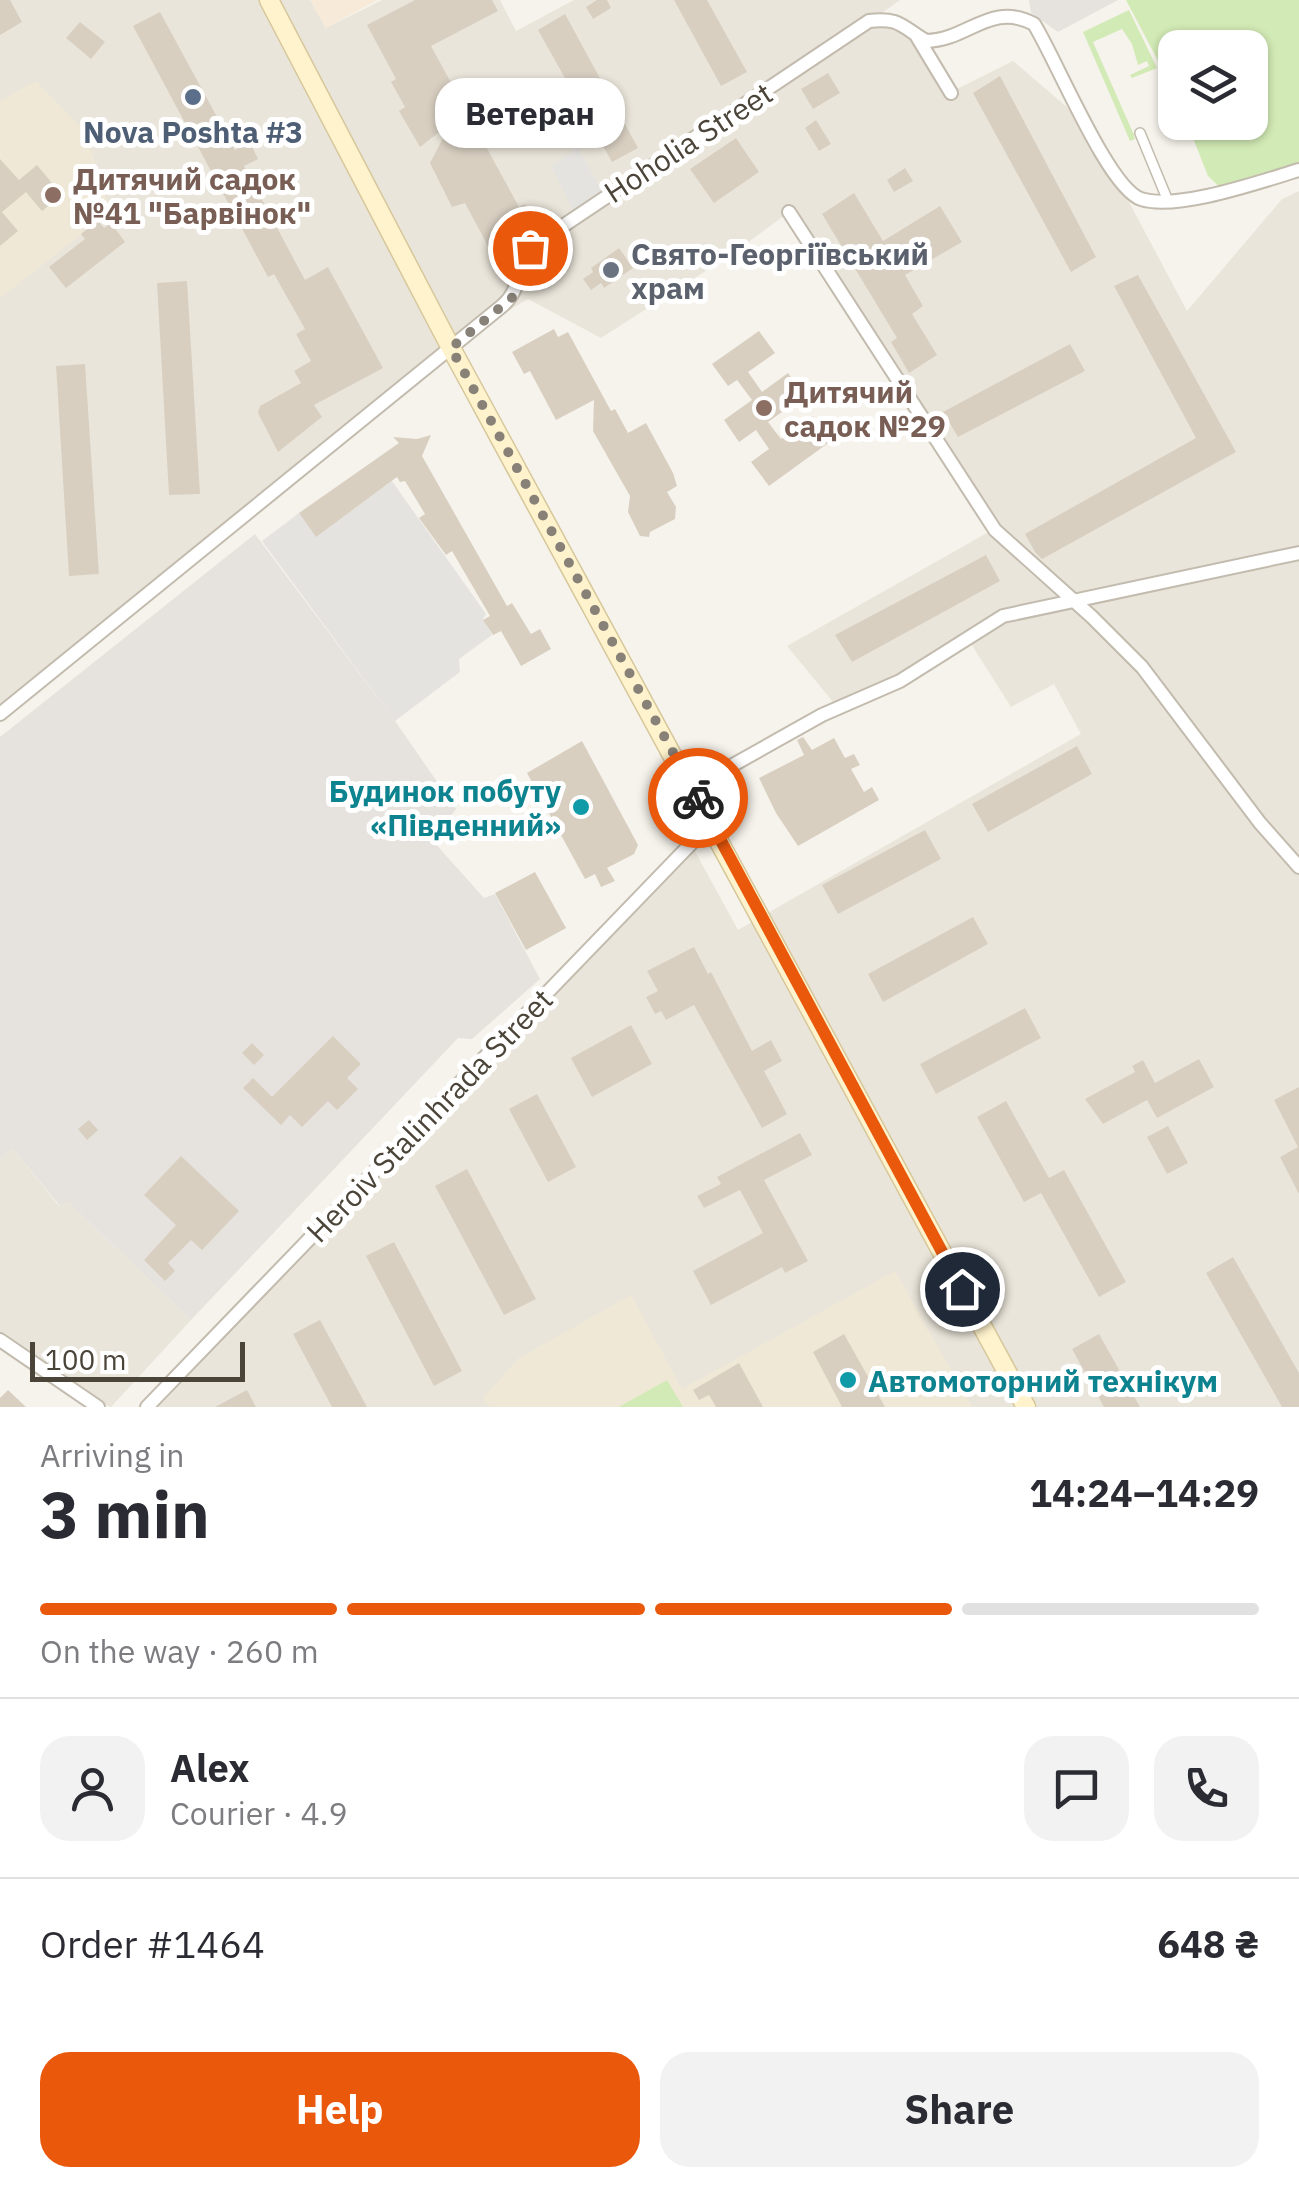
<!DOCTYPE html>
<meta charset="utf-8">
<style>
body{margin:0;font-family:"IBM Plex Sans",sans-serif;background:#f2f2f3;color:#2b2b33;height:100vh;display:flex;flex-direction:column;font-size:38px;white-space:nowrap}
*{box-sizing:border-box;margin:0}
p{font-size:32px;color:#7c7c81}
.icon{flex:none;width:55px;height:55px;fill:none;stroke:currentColor;stroke-width:2;stroke-linecap:round;stroke-linejoin:round}
.map{position:relative;height:1407px;overflow:hidden}
.drawer{display:flex;flex-direction:column;background:#fff;flex:1}
.drawer>*{flex:none}
.controls{position:absolute;left:1158px;top:30px;display:grid;gap:20px}
.controls a{display:grid;place-items:center;width:110px;height:110px;border-radius:20px;background:#fff;box-shadow:0 2px 8px #0004;font-size:50px}
.scale{position:absolute;left:30px;bottom:25px;width:215px;box-sizing:border-box;padding-left:10px;border:5px solid #4b4439;border-top:0;font-size:28px;line-height:35px;white-space:nowrap;color:#4b4439;-webkit-text-stroke:8px #fff;paint-order:stroke}
.pin{position:absolute;display:grid;place-items:center;width:85px;height:85px;color:#fff;margin:-42px;border:5px solid #fff;border-radius:50%;box-shadow:0 2px 10px #0007}
.courier{position:absolute;display:grid;place-items:center;width:100px;height:100px;margin:-50px;border:8px solid #ea580c;border-radius:50%;background:#fff;color:#222;box-shadow:0 2px 12px #0007}
.bubble{position:absolute;height:70px;border-radius:30px;background:#fff;box-shadow:0 2px 8px #0004;font-size:32px;font-weight:700;line-height:70px;text-align:center}
.head em{font-style:normal;font-weight:700}
.head div{display:flex;flex-direction:column-reverse}
.head{display:flex;align-items:center;justify-content:space-between;height:170px;padding:0 40px}
h1{font-size:65px;font-weight:700;line-height:75px}
.bar{display:grid;grid-template-columns:repeat(4,1fr);gap:15px 10px;align-content:center;height:120px;padding:0 40px}
.bar i{height:12px;border-radius:8px;background:#e1e1e2}
.bar .selected{background:#ea580c}
.bar p{grid-column:span 4}
.line{display:flex;align-items:center;gap:25px;padding:0 40px;border-top:2px solid #e1e1e2}
.line div{flex:1}
.round{display:grid;place-items:center;flex:none;width:105px;height:105px;border-radius:30px;background:#f2f2f3}
.action{display:flex;gap:20px;margin-top:auto;padding:20px 40px}
.action a{flex:1;height:115px;border-radius:30px;background:#ea580c;color:#fff;font-size:40px;font-weight:700;line-height:115px;text-align:center}
.action a+a{background:#f2f2f3;color:#2b2b33}
.map>svg:first-child{display:block}
</style>
<div class="map">
<svg width="1299" height="1407" viewBox="0 0 1299 1407">
<rect width="100%" height="100%" fill="#f6f3ec"/>
<path fill="#eae5da" d="M0,0H310L326,28L382,0H500L516,31L574,0H900L872,20L903,23L951,92L1013,61L1088,125L1187,311L1282,199L1299,191V1407H159L691,844L738,930L1081,734L1054,684L1011,707L968,639L838,708L787,646L994,529L789,212L732,254L601,338L528,299L472,332L0,709Z
M13,1149L59,1206L67,1201L191,1320L111,1407L96,1401L0,1333V1158Z"/>
<path fill="#f7ead8" d="M310,0H377L326,28Z"/>
<path fill="#e6e2dd" d="M1029,0H1118L1058,32L1031,13Z
M255,534L395,721L456,809L433,841L484,898L495,894L540,979L472,1039L458,1038L191,1320L67,1201L60,1206L13,1149L0,1158V737Z"/>
<path fill="#efe8d6" d="M36,81L85,132L108,204L78,237L0,298V101Z
M895,1271L972,1407H490L483,1398L519,1358L631,1295L682,1389Z"/>
<path fill="#d2eab5" d="M1126,0H1299V170L1225,192L1208,176L1187,123L1250,122V48H1175V93Z
M1129,10L1157,68L1132,78L1130,75L1149,66L1147,61L1138,65L1132,44L1122,29L1093,42L1134,135L1135,139L1130,141L1083,32Z
M667,1380L683,1407H619Z"/>
<path fill="#e5e3e0" d="M578,148L602,190L573,210L551,166Z
M392,481L486,614L483,619L492,635L459,659L460,672L395,721L262,541L299,513L316,536Z"/>
<path fill="#d8cfc1" d="M0,0H10L22,22L0,35Z
M415,0H492L498,11L431,46L519,207L525,204L534,222L488,246L465,203L452,207L430,163L451,123L420,147L399,111L405,107L391,82L396,79L367,25Z
M597,0H607L611,8L593,19L586,7Z
M674,0H707L747,72L721,86Z
M160,12L235,150L250,142L258,159L244,166L305,280L328,267L383,368L314,405L322,417L278,452L258,413L260,406L301,383L294,371L311,361L296,334L305,329L274,274L268,277L133,26Z
M565,14L638,148L612,162L538,30Z
M80,22L105,42L91,59L66,38Z
M828,73L840,93L813,109L801,89Z
M1000,76L1096,257L1071,272L973,93Z
M816,120L831,144L819,151L805,128Z
M736,138L759,172L714,203L690,169Z
M0,159L19,180L37,165L62,195L42,211L26,192L2,212L18,231L0,246Z
M905,168L913,181L894,192L887,180Z
M117,174L126,187L115,195L106,182Z
M854,193L883,241L940,206L962,242L905,275L923,306L912,314L937,355L909,373L891,342L897,338L822,214Z
M98,221L104,228L111,223L125,242L66,288L49,267L85,239L81,234Z
M619,248L633,268L604,288L601,283L591,290L583,279L593,272L591,268Z
M1138,275L1236,452L1042,559L1035,552L1025,534L1196,438L1114,286Z
M187,281L200,494L169,495L157,283Z
M554,329L558,337L568,332L611,411L615,409L628,433L646,423L673,473L677,486L667,492L676,507L675,519L650,532L649,537L640,536L628,512L630,496L593,431L594,400L556,420L530,371L524,374L512,352Z
M759,331L775,353L748,372L762,392L788,373L804,396L768,422L781,439L813,416L831,441L769,486L751,462L769,449L756,430L739,442L724,420L752,400L737,380L728,386L712,364Z
M1070,344L1085,371L958,437L943,412Z
M85,364L99,574L69,576L56,366Z
M431,435L422,456L507,606L512,603L531,634L540,629L551,649L521,666L501,631L493,635L483,620L490,616L452,551L446,555L419,518L425,514L405,481L400,482L397,477L316,537L299,513L399,443L393,437L417,439Z
M986,555L1000,581L852,662L835,635Z
M803,737L812,750L834,738L845,758L854,754L860,765L851,769L864,792L872,787L879,800L798,846L776,813L759,778L804,755L797,740Z
M582,741L638,845L634,854L607,868L615,881L601,887L595,874L585,879L527,773Z
M1077,746L1092,774L988,832L972,804Z
M925,830L941,859L838,914L822,885Z
M535,872L566,928L526,950L495,893Z
M973,917L988,944L883,1002L868,974Z
M694,947L708,974L711,972L752,1051L771,1040L782,1061L764,1071L787,1114L762,1128L694,1005L666,1020L661,1011L655,1014L646,997L658,991L647,971Z
M1025,1008L1041,1038L936,1094L920,1064Z
M631,1025L652,1064L592,1097L571,1058Z
M333,1036L361,1064L347,1078L358,1089L337,1110L328,1101L302,1127L290,1115L281,1125L243,1088L253,1078L272,1097Z
M252,1043L264,1055L254,1065L242,1053Z
M1199,1059L1214,1087L1157,1118L1147,1100L1103,1124L1085,1099L1135,1072L1132,1066L1143,1060L1155,1083Z
M1299,1087V1194L1280,1157L1298,1147L1274,1100Z
M537,1094L576,1167L548,1182L509,1109Z
M1006,1101L1049,1178L1064,1170L1126,1282L1099,1297L1041,1193L1024,1202L977,1117Z
M89,1120L98,1130L87,1140L78,1129Z
M1168,1126L1188,1163L1167,1174L1147,1137Z
M800,1133L812,1155L764,1180L808,1261L785,1273L782,1267L711,1305L693,1271L763,1233L740,1190L704,1208L697,1196L721,1184L717,1177Z
M181,1156L239,1211L202,1250L191,1240L168,1263L175,1271L165,1281L144,1260L176,1225L144,1195Z
M467,1169L536,1299L504,1315L435,1186Z
M394,1242L462,1371L434,1386L366,1256Z
M1233,1257L1299,1373V1407H1282L1206,1273Z
M320,1320L367,1407H332L293,1334Z
M844,1334L885,1407H842L813,1352Z
M1099,1334L1140,1407H1104L1072,1349Z
M739,1363L763,1407H716L709,1395L699,1400L693,1390Z
M8,1390L26,1407H0V1398Z
M247,1390L256,1407H215Z"/>
<g fill="none" stroke-linecap="round" stroke-linejoin="round">
<g stroke="#c2bbae" stroke-width="12">
<path id="pedestrian" d="M1140,133L1168,201"/>
</g>
<g stroke="#c2bbae" stroke-width="16">
<path id="minor" d="M916,35L951,93
M789,212L995,530L1092,617L1142,667L1260,823L1299,867
M0,714L502,306C521,290 517,269 530,248L869,21C900,17 902,27 926,41C969,40 990,1 1034,24C1056,59 1108,188 1141,199C1177,211 1262,181 1299,170
M692,788L822,715L900,681L1003,616L1299,553
M0,1340L98,1407
M147,1407L711,823"/>
</g>
<g stroke="#d6c79b" stroke-width="21">
<path id="secondary" d="M269,0L451,348L1026,1407"/>
</g>
<use href="#pedestrian" stroke="#fff" stroke-width="9"/>
<use href="#minor" stroke="#fff" stroke-width="12"/>
<use href="#secondary" stroke="#fff3cd" stroke-width="18"/>
</g>
<g fill="none" stroke-linecap="round" stroke-linejoin="round">
<path stroke="#878178" stroke-width="10" stroke-dasharray="0 18" d="M530,248L520,265L514,296L451,348L698,798"/>
<path stroke="#ea580c" stroke-width="12" d="M698,798L962,1289"/>
</g>
<circle fill="#5c6f8a" stroke="#fff" stroke-width="4" cx="193" cy="97" r="10"/>
<g fill="#8d6e63" stroke="#fff" stroke-width="4">
<circle cx="53" cy="195" r="10"/>
<circle cx="764" cy="408" r="10"/>
</g>
<circle fill="#6b7280" stroke="#fff" stroke-width="4" cx="611" cy="270" r="10"/>
<g fill="#0f9aa8" stroke="#fff" stroke-width="4">
<circle cx="581" cy="807" r="10"/>
<circle cx="848" cy="1380" r="10"/>
</g>
<g text-anchor="middle" dominant-baseline="central" stroke-width="10" stroke-linejoin="round" paint-order="stroke">
<g font-size="30" font-weight="bold" fill="#4e5e75" stroke="#fff">
<text x="193" y="131">Nova Poshta #3</text>
</g>
<g font-size="30" fill="#4b4439" stroke="#fff">
<text transform="translate(688 142) rotate(-33)">Hoholia Street</text>
<text transform="translate(429 1115) rotate(-46)">Heroiv Stalinhrada Street</text>
</g>
<g font-size="30" font-weight="bold" fill="#785e54" stroke="#fff" text-anchor="start">
<text x="73" y="178">Дитячий садок<tspan x="73" dy="34">№41 "Барвінок"</tspan></text>
<text x="784" y="391">Дитячий<tspan x="784" dy="34">садок №29</tspan></text>
</g>
<g font-size="30" font-weight="bold" fill="#5b616d" stroke="#fff" text-anchor="start">
<text x="631" y="253">Свято-Георгіївський<tspan x="631" dy="34">храм</tspan></text>
</g>
<g font-size="30" font-weight="bold" fill="#0d838f" stroke="#fff" text-anchor="end">
<text x="561" y="790">Будинок побуту<tspan x="561" dy="34">«Південний»</tspan></text>
<text x="868" y="1380" text-anchor="start">Автомоторний технікум</text>
</g>
</g>
</svg>
<div class="controls">
<a><svg class="icon" aria-label="layers" viewBox="0 0 24 24"><path d="M12 4l9 5-9 5-9-5zM3 14l9 5 9-5"/></svg></a>
</div>
<div class="scale">100 m</div>
<div class="pin" style="left:530px;top:248px;background:#ea580c"><svg class="icon" aria-label="bag" viewBox="0 0 24 24"><path d="M5 8h14l-1 12H6zM9 8a3 3 0 0 1 6 0"/></svg></div>
<div class="pin" style="left:962px;top:1289px;background:#1f2937"><svg class="icon" aria-label="home" viewBox="0 0 24 24"><path d="M3 11l9-7 9 7M6 9v11h12V9"/></svg></div>
<div class="courier" style="left:698px;top:798px"><svg class="icon" aria-label="bike" viewBox="0 0 24 24"><circle cx="6" cy="16" r="4"/><circle cx="18" cy="16" r="4"/><path d="M6 16l4-8h5l3 8M10 8l3 8H6M13 5h3"/></svg></div>
<div class="bubble" style="left:435px;top:78px;width:190px">Ветеран</div>
</div>
<section class="drawer">
<div class="head"><div><h1>3 min</h1><p>Arriving in</p></div><em>14:24–14:29</em></div>
<div class="bar"><i class="selected"></i><i class="selected"></i><i class="selected"></i><i></i><p>On the way · 260 m</p></div>
<div class="line" style="height:180px"><a class="round"><svg class="icon" aria-label="person" viewBox="0 0 24 24"><circle cx="12" cy="8" r="4"/><path d="M4 21q1-7 8-7t8 7"/></svg></a><div><b>Alex</b><p>Courier · 4.9</p></div><a class="round"><svg class="icon" aria-label="chat" viewBox="0 0 24 24"><path d="M4 5h16v11H9l-5 4z"/></svg></a><a class="round"><svg class="icon" aria-label="phone" viewBox="0 0 24 24"><path d="M5 4h4l2 5-3 2q2 4 5 5l2-3 5 2v4C11 20 4 13 5 4z"/></svg></a></div>
<div class="line" style="height:130px"><div>Order #1464</div><b>648 ₴</b></div>
<div class="action"><a>Help</a><a>Share</a></div>
</section>
